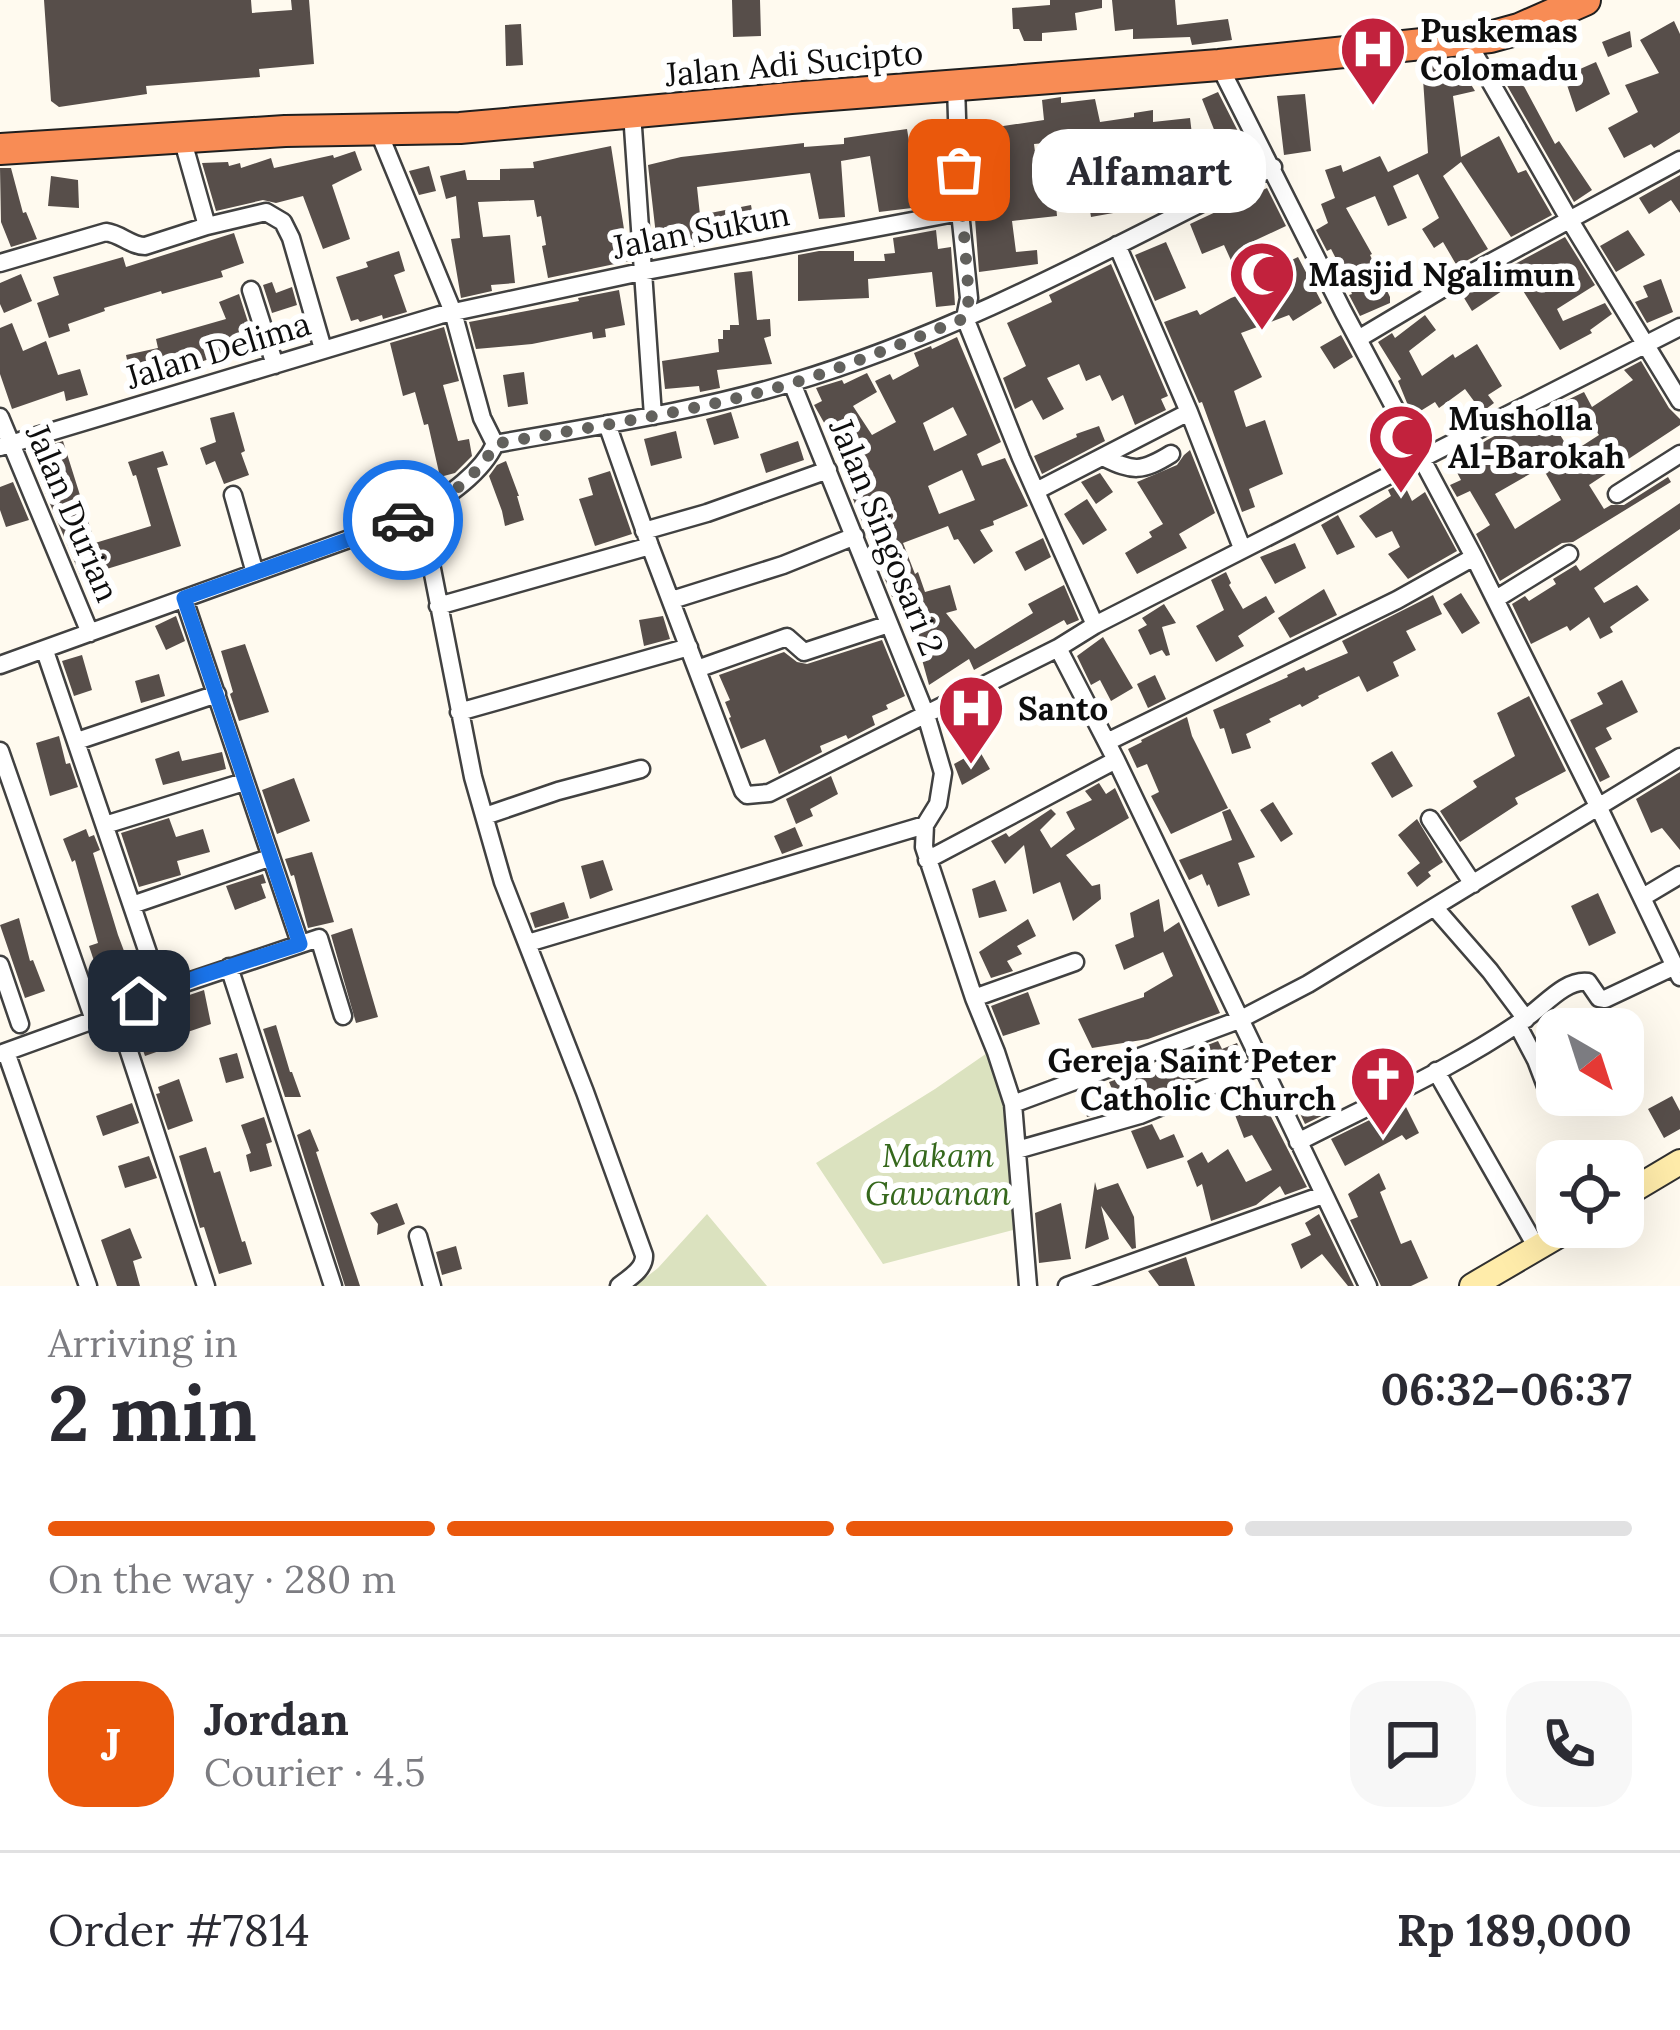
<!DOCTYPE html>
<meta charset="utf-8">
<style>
body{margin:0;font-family:Lora,serif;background:#f7f7f7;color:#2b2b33;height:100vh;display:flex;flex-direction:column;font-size:45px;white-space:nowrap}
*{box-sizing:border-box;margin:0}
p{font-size:39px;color:#7c7c81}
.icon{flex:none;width:66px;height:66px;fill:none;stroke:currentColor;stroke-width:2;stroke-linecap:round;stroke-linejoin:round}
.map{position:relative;height:1286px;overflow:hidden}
.panel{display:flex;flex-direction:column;background:#fff;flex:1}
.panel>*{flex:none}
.needle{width:78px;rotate:141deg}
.tools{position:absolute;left:1536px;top:1008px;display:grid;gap:24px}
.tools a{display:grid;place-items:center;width:108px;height:108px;border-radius:24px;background:#fff;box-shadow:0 12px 48px #0002;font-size:60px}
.pin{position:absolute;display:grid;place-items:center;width:102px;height:102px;color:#fff;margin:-51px;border-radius:24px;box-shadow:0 6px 18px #0006}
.courier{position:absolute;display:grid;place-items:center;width:120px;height:120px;margin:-60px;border:9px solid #1a73e8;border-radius:50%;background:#fff;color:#222;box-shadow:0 3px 15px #0007}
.bubble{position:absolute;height:84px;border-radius:36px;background:#fff;box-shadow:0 12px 48px #0002;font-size:39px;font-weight:700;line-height:84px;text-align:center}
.overview em{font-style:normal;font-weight:700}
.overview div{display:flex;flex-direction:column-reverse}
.overview{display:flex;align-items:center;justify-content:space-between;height:204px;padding:0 48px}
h1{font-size:78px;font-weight:700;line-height:90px}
.bar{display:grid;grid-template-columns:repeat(4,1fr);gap:18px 12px;align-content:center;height:144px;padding:0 48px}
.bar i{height:15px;border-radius:9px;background:#e1e1e2}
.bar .active{background:#ea580c}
.bar p{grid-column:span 4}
.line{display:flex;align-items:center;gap:30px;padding:0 48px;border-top:3px solid #e1e1e2}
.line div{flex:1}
.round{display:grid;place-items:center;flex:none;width:126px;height:126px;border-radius:36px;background:#f7f7f7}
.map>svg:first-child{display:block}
</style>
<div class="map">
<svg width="1680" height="1286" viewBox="0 0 1680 1286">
<rect width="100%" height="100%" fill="#fffaef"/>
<path fill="#dbe2bf" d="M990,1051L1008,1118L1013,1230L883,1264L816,1163L935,1089Z
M707,1214L767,1286H635L658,1268Z"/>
<path fill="#574e4a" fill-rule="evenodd" d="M44,0H251L252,13L292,10L291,0H309L314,64L259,69L260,77L146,86L147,94L59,107L51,101Z
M732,0H760L761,36L733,37Z
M1050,0H1102V8L1075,13L1077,30L1042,33V41H1024L1019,29H1013L1012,8L1050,5Z
M1112,0H1175L1177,25L1228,19L1232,40L1192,45L1190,37L1133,39V29L1115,31Z
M1674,21L1680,34V132L1654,148L1651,144L1624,158L1608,128L1638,112L1625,85L1659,73L1640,40Z
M521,24L523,65L506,66L505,25Z
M1630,31L1632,47L1608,57L1602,42Z
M1456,60L1475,91L1453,96L1461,157L1499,136L1518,173L1526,170L1552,215L1511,237L1461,162L1443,176L1488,249L1457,266L1443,242L1434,248L1422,229L1439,218L1418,174L1393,186L1407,218L1388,226L1375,196L1346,208L1372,254L1370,255L1390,297V303L1360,316L1349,295L1352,294L1344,274L1331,249L1327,251L1316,230L1328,223L1321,204L1335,198L1325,170L1341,165L1343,172L1380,156L1388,172L1428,153L1422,64Z
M1596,62L1610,94L1576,112L1564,76Z
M1518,75L1555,144L1559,141L1592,190L1574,202L1505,82Z
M1218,92L1248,151L1226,160L1202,99Z
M1305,94L1311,151L1284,155L1277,96Z
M1061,97V103L1095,99L1100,122L1134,117V113L1153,110V122L1190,118L1194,151L1171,154L1172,162L1138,166L1140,181L1126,184L1130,210L1091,217L1087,192L1097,190L1091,139L1034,144L1039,185L1054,184L1057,216L1012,221L1016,252L1037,250L1038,264L979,272L973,192L996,190L990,128L1044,120L1042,100Z
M907,129L920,207L879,212L870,156L841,161L845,217L819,219L810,173L697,187L700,215L751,205L756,233L703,243V246L685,248L684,241L657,244L648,165L681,157L804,143V147L844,144V138Z
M611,146L629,261L548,278L542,246L546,245L541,216L537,217L534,200L478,202L483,237L510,235L515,283L491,285L492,291L461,298L451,239L460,238L456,196L446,199L440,176L465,170L467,180H500V169L534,168L533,162Z
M355,151L362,170L332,185L350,239L323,249L303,196L276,203L263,200L216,211L202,163L228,162L229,166L240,163L241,168L271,158L274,168L333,155L334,158Z
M429,166L436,191L419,195L409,171Z
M0,168H11L23,213L26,212L37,239L11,247L1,222Z
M1680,175V213L1671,200L1649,214L1639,198Z
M51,176L78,180L79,208L48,206Z
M1267,188L1286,226L1243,246L1249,261L1234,267L1224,245L1202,254L1190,224Z
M936,230L938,249L951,247L955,305L936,307L932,272L868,279L869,298L798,301V255L819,251H854V261H885L884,254L895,253L893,238Z
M1628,230L1645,255L1616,272L1600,246Z
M234,233L244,263L221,271L223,277L162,294L161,291L104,308L105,311L68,324L70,331L49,338L37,303L59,295L53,277L123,257L126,267Z
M1565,237L1595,285L1557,309L1563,321L1605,303L1612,314L1590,330L1592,333L1560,350L1517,281L1472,311L1461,293Z
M1166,242L1186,288L1155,301L1135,255Z
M399,251L405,271L394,275L407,312L383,319L382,315L360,322L358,319L351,321L336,277L368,267L366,262Z
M1298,257L1322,303L1293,321L1289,315L1241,333L1262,377L1234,391L1246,427L1265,420L1283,474L1249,489L1255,507L1242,512L1202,402L1199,403L1164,322L1197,310L1200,315L1231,298L1271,283L1266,272Z
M1111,264L1168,396L1161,399L1166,410L1135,425L1123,395L1112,401L1100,375L1086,381L1079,364L1047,378L1064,409L1043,420L1032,400L1015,409L1003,378L1026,366L1007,323L1052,302L1049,295Z
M752,271L757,320L770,319L771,336L764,338L772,364L717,370L720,388L700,392L699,386L665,389L662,361L719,352L718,339H723V330H730V325H739L734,273Z
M21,274L32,301L4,313L0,304V283Z
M1661,279L1673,312L1647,323L1635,302L1648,297L1643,286Z
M272,282L276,293L292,287L297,305L272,313L263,285Z
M619,290L625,325L605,329L606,337L593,339L592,332L532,344L476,349L469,322L579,301L578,298Z
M239,294L255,344L179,369L180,373L165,376L164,372L131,379L126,355L158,348L156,339L226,319L219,302Z
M1425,315L1436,330L1409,351L1422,376L1453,354L1455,358L1477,344L1502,386L1488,395L1494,403L1482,412L1465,389L1439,408L1435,402L1414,415L1407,403L1398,381L1401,379L1378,342L1392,333L1395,338Z
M12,323L23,351L46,341L58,375L80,369L88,395L66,401L64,391L12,409L0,374V328Z
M444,327L459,381L443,385L458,441L469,439L472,456L455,473L440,477L428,424L424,425L415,392L403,396L390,343Z
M1341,335L1353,357L1334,369L1320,347Z
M957,337L1001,442L977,454L982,466L1005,458L1028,506L993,521L994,525L980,530L993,551L974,564L958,539L954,540L948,526L903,543L915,574L918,572L925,592L950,585L957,610L946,613L975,649L1033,613L1028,604L1064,585L1079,620L1067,625L1064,620L974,670L969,659L929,685L921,656L931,651L914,630L904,592L892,597L853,499L864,493L814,405L822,401L816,388L842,380L844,384L867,373L877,392L853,406L872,435L896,422L875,381L890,374L893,380L919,366L914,353L931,346L932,349ZM953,407L967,435L934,451L923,423ZM962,470L975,500L939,514L928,486Z
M1641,361L1669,408L1680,419V425L1589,485L1604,509L1611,505H1624L1668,477L1671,482L1573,542L1562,543L1500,581L1476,534L1490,525L1470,491L1457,497L1450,485L1461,480L1452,463L1487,440L1504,431L1506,436L1534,416L1584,392L1592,407L1633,380L1624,370ZM1584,413L1599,435L1571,453L1556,428ZM1542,467L1561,500L1515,529L1495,494Z
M524,372L528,404L508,407L503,375Z
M234,412L245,451L241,453L249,475L224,484L215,461L206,465L200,448L216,442L210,418Z
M731,412L739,438L714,445L706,419Z
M1099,426L1105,441L1042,474L1034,456L1077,437L1076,434Z
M676,431L682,458L651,466L644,439Z
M63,441L95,543L151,526L136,475L133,476L128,462L163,451L168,465L157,468L181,546L81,577L37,473L41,472L34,450Z
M798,441L804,460L766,473L760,454Z
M1190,450L1215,513L1179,534L1187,548L1137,574L1125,553L1152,537L1149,532L1163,524L1137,482L1177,465L1184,455Z
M506,461L519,496H517L524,520L505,526L502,511L489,476L497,465Z
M610,471L632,534L595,546L579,499L593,495L588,478Z
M1100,473L1113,492L1096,504L1081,482Z
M13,482L29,520L6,527L0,510V487Z
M1403,482L1412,501L1425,492L1457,551L1408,579L1388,554L1400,547L1392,531L1376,538L1359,516L1391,496L1388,490Z
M1087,499L1107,530L1083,545L1064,514Z
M1680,503V529L1594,588L1604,603L1637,585L1649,600L1610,627L1613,632L1600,639L1589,617L1570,631L1567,626L1531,644L1512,604L1525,596L1529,601L1556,584L1553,579L1576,565L1580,571Z
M1338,515L1355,547L1337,555L1321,525Z
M1043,538L1051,557L1025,571L1015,552Z
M1295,543L1306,568L1275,584L1260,557Z
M1226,572L1231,583L1229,585L1243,609L1266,596L1275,612L1238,636L1244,646L1216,662L1196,626L1224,610L1211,580Z
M1324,589L1337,615L1290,638L1278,618Z
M1461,593L1480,623L1462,634L1443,604Z
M1433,595L1442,614L1406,631L1416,650L1393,662L1399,676L1367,692L1359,676L1318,696L1319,698L1302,707L1300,704L1269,719L1271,722L1246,734L1251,748L1232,754L1224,728L1220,729L1213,710L1288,677L1287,675L1304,667L1306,671L1348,653L1342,641Z
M1164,604L1176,623L1162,627L1170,655L1166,656L1162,650L1150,655L1138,630L1147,625L1142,618Z
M176,616L185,641L166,650L155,626Z
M663,616L670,639L644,646L639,620Z
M1103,637L1133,688L1111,701L1100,680L1091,685L1077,656Z
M882,640L905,696L886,705L888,709L872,716L875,725L848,739L846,735L820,746L822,752L779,774L765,739L741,749L729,718L731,717L725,702L730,700L719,675L784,652L797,662L807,664Z
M245,644L269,712L239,721L230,694L233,692L221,651Z
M82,655L92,690L74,696L62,661Z
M159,674L165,696L141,703L135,681Z
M1155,675L1166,699L1148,708L1137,684Z
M1622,680L1638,712L1606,728L1612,739L1595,748L1610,777L1600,782L1570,720L1603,704L1597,693Z
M1529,696L1566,771L1515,798L1518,804L1460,842L1440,811L1477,787L1473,781L1515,756L1497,713Z
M1187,717L1192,736L1228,808L1171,834L1151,796L1159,792L1147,764L1137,768L1128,749L1142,742L1141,740Z
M59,736L66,764L70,763L78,787L50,796L36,743Z
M979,750L990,769L962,785L954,764Z
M179,751L182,761L222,752L226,769L163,785L155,759Z
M1392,751L1413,786L1392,798L1371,763Z
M1680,772V850L1662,828L1651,833L1636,799Z
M831,776L838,794L810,809L813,816L796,824L786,799Z
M294,778L310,821L277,834L262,790Z
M1099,783L1106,794L1115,788L1129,818L1066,855L1092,886L1100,884L1101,899L1073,921L1060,882L1033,894L1024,845L1005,864L991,841L1006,833L1009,837L1051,809L1056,814L1040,830L1051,848L1075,829L1066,812L1092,800L1085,791Z
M1273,802L1293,834L1281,842L1260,810Z
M1230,809L1255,857L1238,863L1250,895L1218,907L1209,884L1207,886L1202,874L1189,880L1179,860L1232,840L1222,812Z
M169,818L176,837L203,829L210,852L177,861L181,875L139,887L121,833Z
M1417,819L1443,862L1428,872L1431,876L1417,887L1407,873L1420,863L1398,835Z
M795,827L803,846L782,854L774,836Z
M86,829L89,837L94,835L100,850L93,853L118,935L138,988L123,995L120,985L113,988L104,964L96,967L89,946L98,943L75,860L72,862L63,839Z
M312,852L334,922L308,928L294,875L291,876L285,859Z
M603,860L613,890L590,899L581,866Z
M263,874L266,883L261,884L266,898L235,910L226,886Z
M995,880L1007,911L979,918L972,889Z
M1598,893L1616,933L1589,946L1571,906Z
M1159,899L1164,932L1179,922L1220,1013L1148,1039L1092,1048L1078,1019L1144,997V993L1173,976L1163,952L1124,970L1115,945L1134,937L1130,913Z
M564,902L569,918L535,928L530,913Z
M19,918L30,961L33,960L45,991L25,998L0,925Z
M1028,919L1036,936L1017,946L1022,954L1007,961L1013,971L991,978L979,952Z
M352,928L378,1017L356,1023L331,935Z
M204,990L211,1024L176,1036L179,1044L145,1056L132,1019L166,1003Z
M1028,992L1040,1024L1003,1036L991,1006Z
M276,1025L290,1072H292L301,1097H285L263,1029Z
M1218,1041L1222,1049L1237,1043L1244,1059L1136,1103L1087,1117L1085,1110L1117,1101L1109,1082L1145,1069L1148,1077L1200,1056L1197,1049Z
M237,1053L244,1078L226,1083L219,1058Z
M179,1079L193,1121L168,1130L156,1094L160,1093L158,1087Z
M1320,1088L1332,1111L1305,1124L1294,1101Z
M1672,1096L1680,1111V1129L1664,1138L1648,1109Z
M132,1103L139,1123L103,1136L96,1116Z
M1264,1103L1307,1187L1285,1195L1280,1186L1256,1205L1211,1221L1202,1184L1197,1187L1187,1161L1202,1152L1208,1163L1228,1149L1246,1182L1272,1170L1252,1135L1244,1138L1235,1115Z
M1404,1103L1419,1133L1406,1140L1402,1135L1345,1166L1331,1139Z
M264,1117L272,1142L266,1144L272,1166L250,1172L246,1155L251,1153L241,1125Z
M1152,1124L1160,1140L1174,1134L1184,1157L1147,1169L1131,1131Z
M310,1129L319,1151L316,1152L360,1286H345L297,1135Z
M206,1147L214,1173L220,1171L242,1242L245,1241L252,1264L219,1274L204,1227L200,1228L179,1156Z
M149,1156L157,1178L125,1188L118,1166Z
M1379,1173L1386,1189L1380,1192L1401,1244L1411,1240L1428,1278L1411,1286H1381L1350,1220L1358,1217L1348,1194Z
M1095,1182L1097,1190L1118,1183L1134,1217L1136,1248L1132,1249L1101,1206L1109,1239L1085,1249Z
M397,1203L405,1224L377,1235L378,1224L370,1213Z
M1061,1203L1071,1259L1039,1263L1035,1213Z
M1319,1214L1354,1286H1348L1322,1254L1301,1269L1291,1244L1311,1235L1305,1223Z
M130,1228L142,1258L133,1261L140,1286H117L101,1240Z
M456,1246L462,1269L442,1275L436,1252Z
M1186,1257L1195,1286H1159L1148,1271Z"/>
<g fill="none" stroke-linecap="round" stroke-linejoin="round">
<g stroke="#414141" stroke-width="21">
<path id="street" d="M1467,41L1569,219L1680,401
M1219,65L1343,311L1474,557L1598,806L1680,977
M956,86L960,212L969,298L965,318
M632,113L653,416
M377,128L453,312L482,418L495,444
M182,138L207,226L266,212L283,222L291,238L323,349
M1117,245L1189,412L1242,548
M0,263L106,232C121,234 131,246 145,246L207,226
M251,290L275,365
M965,318L1021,458L1095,625L1058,648L1116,760L1368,1286
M1358,339L1447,286L1680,160
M792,383L926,715L943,773L938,804L925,825L924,847L974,998L996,1052L1013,1104L1028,1286
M0,417L90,633
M607,424L650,546L743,791L747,795L769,793L1058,648
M0,447L440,315L641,272L960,212
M1103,457C1133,472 1142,472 1171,454
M1036,491L1189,412
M1617,494L1680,454
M233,495L255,573
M421,513L473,777L503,882L585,1092L644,1255C645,1269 629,1278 619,1286
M644,531L707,513L828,470
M184,599L300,943
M1496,599L1569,554
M672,600L783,565L855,536
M438,606L650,546
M1095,625L1680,327
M45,651L161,991
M0,665L421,513C447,496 482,473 495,444C594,426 694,412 790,383C959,333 1116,245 1273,167
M697,669L787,637L804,652L889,624
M459,712L689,647
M77,741L217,694
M1107,742L1397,600L1474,557
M0,751L94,1020
M485,816L558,791L641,769
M1430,819L1473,884
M105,825L244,782
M927,860L1116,760
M1643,897L1680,875
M132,905L269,858
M1435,908L1490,971L1526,1019
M528,943L925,825
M0,965L20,1024
M229,967L333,1286
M974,998L1075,962
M116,1012L206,1286
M1517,1024L1536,1060L1552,1102
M6,1052L88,1286
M0,1054L116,1012L161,991L319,938L343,1016
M1436,1071L1537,1248
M1013,1104L1239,1020L1308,984L1680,757
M1298,1142C1374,1103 1456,1067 1526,1018C1544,1006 1565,979 1588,982L1599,998L1605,999L1675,966
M1017,1150L1140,1115L1260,1066
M418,1236L432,1286
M1067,1286L1323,1195"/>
</g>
<g stroke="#303030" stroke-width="28">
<path id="secondary" d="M1623,1196L1680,1162
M1472,1286L1573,1227"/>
</g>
<g stroke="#1f1f1f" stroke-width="34">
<path id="highway" d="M0,149L285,131L460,128L791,98L1219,65L1490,37L1519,29L1585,0"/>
</g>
<use href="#street" stroke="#fff" stroke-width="16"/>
<use href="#secondary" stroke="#ffecaa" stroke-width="24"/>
<use href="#highway" stroke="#f88c55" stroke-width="30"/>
</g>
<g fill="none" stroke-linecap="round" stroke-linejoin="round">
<path stroke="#62615d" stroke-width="12" stroke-dasharray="0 21.6" d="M403,520C434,509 481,475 495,444C595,426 696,412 793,383C851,365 908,341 965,318L969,298L959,170"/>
<path stroke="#1a73e8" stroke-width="15" d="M139,1001L198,977L300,944L184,598L403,520"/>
</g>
<defs>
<g id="hospital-pin" transform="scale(3.45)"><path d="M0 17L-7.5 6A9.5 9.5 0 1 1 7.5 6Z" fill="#c2223d" stroke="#fff"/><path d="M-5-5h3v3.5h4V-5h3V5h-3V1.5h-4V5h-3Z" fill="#fff"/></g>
<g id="mosque-pin" transform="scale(3.45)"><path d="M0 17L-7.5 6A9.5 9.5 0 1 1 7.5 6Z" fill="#c2223d" stroke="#fff"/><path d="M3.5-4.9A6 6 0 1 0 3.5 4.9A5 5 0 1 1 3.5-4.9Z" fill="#fff"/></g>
<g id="church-pin" transform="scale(3.45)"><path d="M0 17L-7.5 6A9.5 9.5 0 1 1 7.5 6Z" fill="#c2223d" stroke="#fff"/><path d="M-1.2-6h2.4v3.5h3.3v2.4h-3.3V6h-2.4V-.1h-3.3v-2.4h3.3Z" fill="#fff"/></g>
</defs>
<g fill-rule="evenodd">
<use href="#hospital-pin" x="1373" y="49"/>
<use href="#mosque-pin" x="1262" y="274"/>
<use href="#mosque-pin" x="1401" y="437"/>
<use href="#hospital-pin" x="971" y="708"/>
<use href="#church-pin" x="1383" y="1079"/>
</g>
<g text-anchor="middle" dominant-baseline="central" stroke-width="12" stroke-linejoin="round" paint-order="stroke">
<g font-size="33" font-weight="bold" fill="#0e0e0e" stroke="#fff" text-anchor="start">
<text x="1420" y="30">Puskemas<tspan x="1420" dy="38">Colomadu</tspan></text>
<text x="1308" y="274">Masjid Ngalimun</text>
<text x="1448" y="418">Musholla<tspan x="1448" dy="38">Al-Barokah</tspan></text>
<text x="1018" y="708">Santo</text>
<text x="1336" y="1060" text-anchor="end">Gereja Saint Peter<tspan x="1336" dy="38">Catholic Church</tspan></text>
</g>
<g font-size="33" fill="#0e0e0e" stroke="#fff">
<text transform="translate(794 63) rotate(-5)">Jalan Adi Sucipto</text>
<text transform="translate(701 230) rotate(-11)">Jalan Sukun</text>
<text transform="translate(218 350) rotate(-17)">Jalan Delima</text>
<text transform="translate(73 513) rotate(67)">Jalan Durian</text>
<text transform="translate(887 537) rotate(68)">Jalan Singosari 2</text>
</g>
<g font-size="33" font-style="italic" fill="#35681c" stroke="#fff">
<text x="938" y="1155">Makam<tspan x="938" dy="38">Gawanan</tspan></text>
</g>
</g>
</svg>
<div class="tools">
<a><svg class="needle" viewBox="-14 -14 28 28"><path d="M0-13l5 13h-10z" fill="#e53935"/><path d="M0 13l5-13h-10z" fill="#7c7c81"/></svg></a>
<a><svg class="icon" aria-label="locate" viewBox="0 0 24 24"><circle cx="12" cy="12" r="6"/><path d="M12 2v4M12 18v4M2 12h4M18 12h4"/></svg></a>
</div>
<div class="pin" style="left:959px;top:170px;background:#ea580c"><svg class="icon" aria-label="bag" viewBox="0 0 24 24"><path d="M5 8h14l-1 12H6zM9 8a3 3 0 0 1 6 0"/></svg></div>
<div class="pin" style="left:139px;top:1001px;background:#1f2937"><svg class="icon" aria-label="home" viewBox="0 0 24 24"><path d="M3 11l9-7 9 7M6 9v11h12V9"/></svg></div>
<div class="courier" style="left:403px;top:520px"><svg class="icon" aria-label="car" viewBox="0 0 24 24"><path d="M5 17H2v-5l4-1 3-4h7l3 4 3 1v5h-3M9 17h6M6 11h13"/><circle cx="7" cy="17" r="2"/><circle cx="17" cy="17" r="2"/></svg></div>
<div class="bubble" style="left:1032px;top:129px;width:234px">Alfamart</div>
</div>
<section class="panel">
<div class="overview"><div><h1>2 min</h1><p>Arriving in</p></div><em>06:32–06:37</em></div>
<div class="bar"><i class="active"></i><i class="active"></i><i class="active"></i><i></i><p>On the way · 280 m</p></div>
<div class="line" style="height:216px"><b class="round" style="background:#ea580c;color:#fff">J</b><div><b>Jordan</b><p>Courier · 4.5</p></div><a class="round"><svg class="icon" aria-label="chat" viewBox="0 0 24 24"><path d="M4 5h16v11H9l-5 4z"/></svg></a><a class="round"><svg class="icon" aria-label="phone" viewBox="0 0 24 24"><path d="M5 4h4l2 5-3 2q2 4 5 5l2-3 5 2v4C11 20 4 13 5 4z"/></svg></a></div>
<div class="line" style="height:156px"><div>Order #7814</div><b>Rp 189,000</b></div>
</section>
